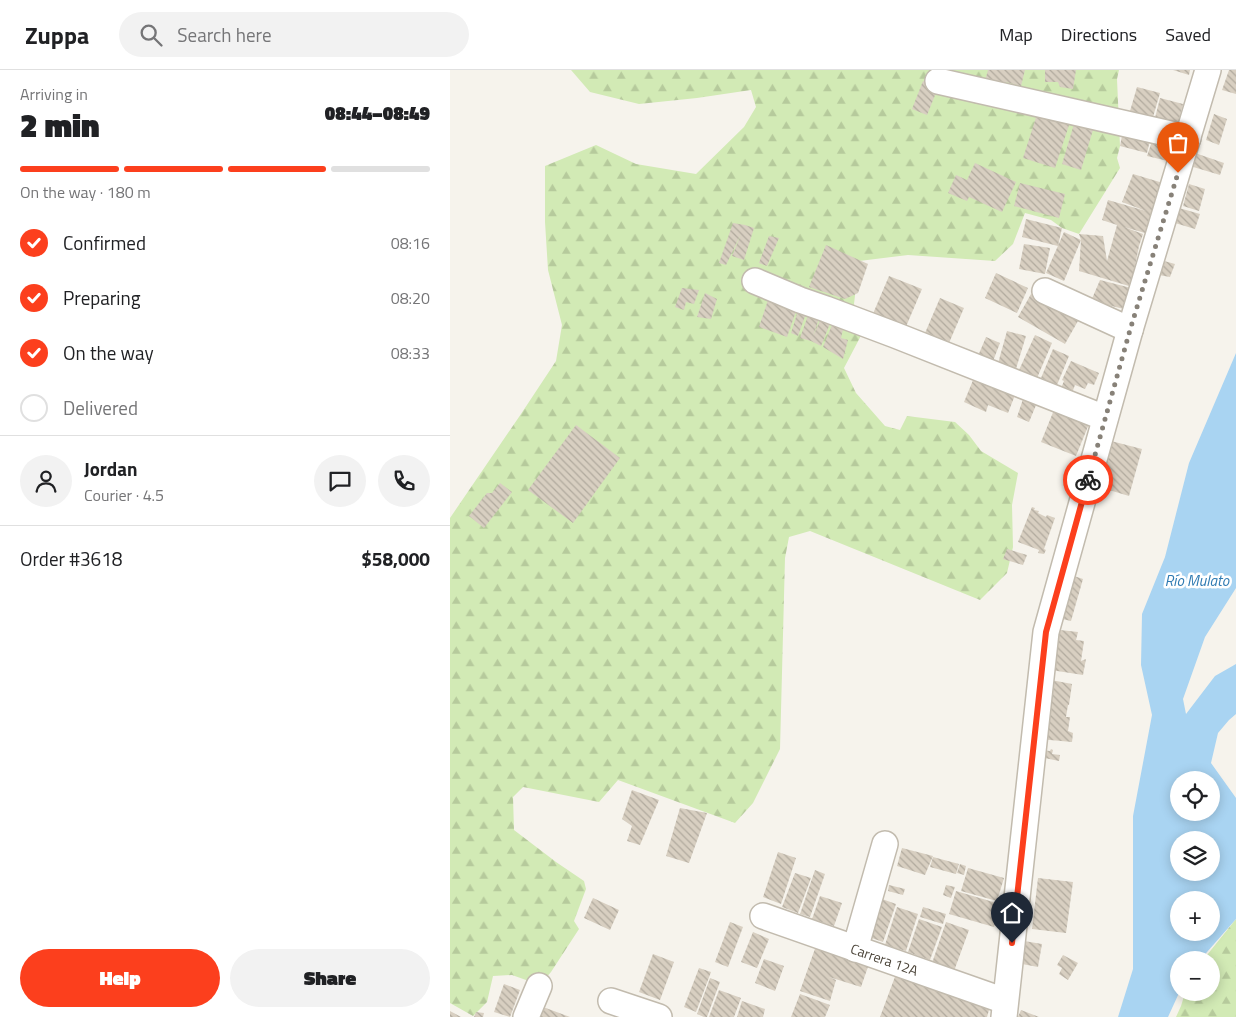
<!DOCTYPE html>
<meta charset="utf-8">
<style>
body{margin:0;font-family:"Titillium Web",sans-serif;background:#f2f2f2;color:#202124;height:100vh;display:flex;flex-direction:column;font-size:19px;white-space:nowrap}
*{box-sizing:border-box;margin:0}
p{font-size:16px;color:#757577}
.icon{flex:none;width:28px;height:28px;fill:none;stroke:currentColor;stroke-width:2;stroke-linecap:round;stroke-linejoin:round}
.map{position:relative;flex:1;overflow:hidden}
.panel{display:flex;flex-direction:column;background:#fff;width:450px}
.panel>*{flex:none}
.tools{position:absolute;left:720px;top:701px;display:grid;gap:10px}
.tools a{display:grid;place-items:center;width:50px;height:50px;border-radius:50%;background:#fff;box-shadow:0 2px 12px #0003;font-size:25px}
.pin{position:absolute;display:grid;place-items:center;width:42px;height:42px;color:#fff;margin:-51px -21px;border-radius:50% 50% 50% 0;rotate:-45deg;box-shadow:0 0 5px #0007}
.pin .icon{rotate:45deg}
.courier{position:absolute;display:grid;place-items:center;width:50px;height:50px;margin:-25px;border:4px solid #fc3f1d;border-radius:50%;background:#fff;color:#222;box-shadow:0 1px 6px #0007}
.summary em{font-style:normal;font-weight:800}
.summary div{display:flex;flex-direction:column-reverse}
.summary{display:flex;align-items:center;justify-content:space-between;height:85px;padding:0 20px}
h1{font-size:32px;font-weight:800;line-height:38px}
.bar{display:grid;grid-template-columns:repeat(4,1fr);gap:8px 5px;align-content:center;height:60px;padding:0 20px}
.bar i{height:6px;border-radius:4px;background:#e0e0e0}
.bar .selected{background:#fc3f1d}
.bar p{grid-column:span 4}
.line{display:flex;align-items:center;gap:12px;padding:0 20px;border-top:1px solid #e0e0e0}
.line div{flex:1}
.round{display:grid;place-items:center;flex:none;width:52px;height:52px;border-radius:26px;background:#f2f2f2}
ol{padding:0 20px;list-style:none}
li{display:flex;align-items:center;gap:15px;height:55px}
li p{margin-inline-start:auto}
li .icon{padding:5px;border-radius:50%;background:#fc3f1d;color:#fff;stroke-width:4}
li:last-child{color:#757577}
li i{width:28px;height:28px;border:2px solid #e0e0e0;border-radius:50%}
.primary-button{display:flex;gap:10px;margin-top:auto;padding:10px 20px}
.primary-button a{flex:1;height:58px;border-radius:30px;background:#fc3f1d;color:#fff;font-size:20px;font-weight:800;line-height:58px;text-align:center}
.primary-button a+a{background:#f2f2f2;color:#202124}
header{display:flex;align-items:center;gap:30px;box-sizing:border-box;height:70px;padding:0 25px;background:#fff;border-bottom:1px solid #e0e0e0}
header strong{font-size:24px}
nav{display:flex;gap:28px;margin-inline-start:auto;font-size:18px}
.search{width:350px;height:45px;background:#f2f2f2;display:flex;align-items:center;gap:12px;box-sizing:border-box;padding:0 18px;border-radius:28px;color:#757577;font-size:19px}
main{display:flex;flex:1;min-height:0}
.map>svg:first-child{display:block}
</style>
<header>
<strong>Zuppa</strong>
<div class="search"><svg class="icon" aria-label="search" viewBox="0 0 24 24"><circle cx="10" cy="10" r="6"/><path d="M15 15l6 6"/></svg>Search here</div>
<nav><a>Map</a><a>Directions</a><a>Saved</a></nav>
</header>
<main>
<section class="panel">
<div class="summary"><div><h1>2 min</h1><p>Arriving in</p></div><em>08:44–08:49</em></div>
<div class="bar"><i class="selected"></i><i class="selected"></i><i class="selected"></i><i></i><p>On the way · 180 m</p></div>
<ol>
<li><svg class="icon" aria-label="check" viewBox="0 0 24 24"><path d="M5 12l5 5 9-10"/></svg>Confirmed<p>08:16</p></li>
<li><svg class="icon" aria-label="check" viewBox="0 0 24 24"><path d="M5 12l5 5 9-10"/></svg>Preparing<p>08:20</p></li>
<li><svg class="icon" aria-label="check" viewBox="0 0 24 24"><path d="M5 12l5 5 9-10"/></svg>On the way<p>08:33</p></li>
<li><i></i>Delivered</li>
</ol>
<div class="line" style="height:90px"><a class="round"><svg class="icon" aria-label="person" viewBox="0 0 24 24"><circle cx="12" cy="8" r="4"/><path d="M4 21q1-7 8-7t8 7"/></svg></a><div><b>Jordan</b><p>Courier · 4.5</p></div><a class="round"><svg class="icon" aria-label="chat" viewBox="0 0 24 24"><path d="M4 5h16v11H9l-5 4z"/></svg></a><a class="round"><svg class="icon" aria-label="phone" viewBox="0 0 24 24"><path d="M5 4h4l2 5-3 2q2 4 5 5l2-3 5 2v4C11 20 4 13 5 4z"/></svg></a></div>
<div class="line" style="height:65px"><div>Order #3618</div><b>$58,000</b></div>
<div class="primary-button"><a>Help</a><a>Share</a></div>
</section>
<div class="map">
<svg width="786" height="947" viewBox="0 0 786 947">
<defs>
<pattern id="forest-firs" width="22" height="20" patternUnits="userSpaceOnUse" patternTransform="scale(1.25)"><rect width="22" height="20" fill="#d2eab5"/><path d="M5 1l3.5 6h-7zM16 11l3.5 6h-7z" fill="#b6ca9c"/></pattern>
<pattern id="building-back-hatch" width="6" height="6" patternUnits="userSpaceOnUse" patternTransform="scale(1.25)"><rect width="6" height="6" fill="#d8cfc1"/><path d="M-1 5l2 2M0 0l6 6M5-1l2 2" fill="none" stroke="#b1aa9e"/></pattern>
</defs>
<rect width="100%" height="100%" fill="#f6f3ec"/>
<path fill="url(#forest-firs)" d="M121,0H669L667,9L670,76L667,88L670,98L629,164L612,158L601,150L575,143L563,174L545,191L458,185L409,191L404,234L415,258L394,298L406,323L435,356L450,360L457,346L505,352L519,365L531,381L568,403L562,435L563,477L557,503L530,530L360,461L339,467L335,488L330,679L303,733L285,753L168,710L149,732L73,717L63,727L64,760L106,792L134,811L136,819L124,851L129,859L101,902L90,915L62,905L43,906L37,932L23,946L0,933V448L71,344L106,291L112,255L98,200L95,152V96L146,75L186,94L246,104L294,57L306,37L301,20L247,28L189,34L140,22Z
M786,849V947H726L731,936L735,923L761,922V890H753Z"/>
<path fill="#a9d4f2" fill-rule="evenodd" d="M786,283V518L755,567L733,629L736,644L765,606L786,594V644L779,650L768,663L761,693L786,728V849L750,890H729V923L718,947H668L683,899V746L702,645L691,595L692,544L715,487L739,393ZM729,710H761V742H729ZM729,770H761V802H729ZM729,830H761V862H729Z"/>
<path fill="url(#building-back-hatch)" d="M538,0H575L571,16L556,12L554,16L535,11Z
M595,0H626L623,19L610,17L608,12H595Z
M723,0H740L739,5Z
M779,0H786V24L772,20Z
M473,11L488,18L477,45L462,39Z
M687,17L710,23L703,47L680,41Z
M710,28L733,34L728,54L705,48Z
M589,38L621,49L605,98L573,88Z
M764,44L777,49L769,75L756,70Z
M624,54L643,60L631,100L612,94Z
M674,56L702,62L697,83L670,76Z
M704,65L729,72L722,92L697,86Z
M745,83L774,93L770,105L740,96Z
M525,93L566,112L552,142L519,127L517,131L498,123L506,105L517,110Z
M683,104L713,113L701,143L695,163L674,157L693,164L689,176L684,201L679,216L629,201L631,170L629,164L653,166L657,191L667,155L652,150L658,130L696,141L672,132Z
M570,113L615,124L609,148L564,136Z
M739,114L755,119L749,141L733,136Z
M729,138L750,144L745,159L725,153Z
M576,149L612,158L608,176L572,167Z
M283,153L295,155L304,158L294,190L282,186L291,164L276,195L269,193Z
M614,162L631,170L614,211L596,203Z
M319,166L329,168L317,196L309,193Z
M574,174L600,178L595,204L569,199Z
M376,175L418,194L408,223L395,229L359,217Z
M707,189L725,194L720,207L703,204Z
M546,203L578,218L567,243L535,228Z
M439,206L472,219L455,259L422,246Z
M650,210L681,218L674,239L641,231Z
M232,218L249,220L244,234L236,232L234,240L225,237Z
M255,223L267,229L261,249L247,247Z
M320,224L350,230L337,267L309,257Z
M581,224L628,251L615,274L568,247Z
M362,227L348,266L341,263L352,228Z
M490,228L514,238L499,273L475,263Z
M363,231L374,235L363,266L377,235L386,239L371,276L361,271L350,268Z
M388,240L397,243L391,268L398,270L393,289L373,277Z
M557,261L576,266L565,302L547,297Z
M585,265L602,273L587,308L569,300Z
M536,267L550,273L540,299L525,293Z
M603,279L619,286L607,315L591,308Z
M621,291L649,303L644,315L638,313L635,319L625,315L620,328L609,323L614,311L612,310Z
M526,303L567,320L558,343L538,335L536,342L514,332Z
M575,323L589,328L579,352L567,347Z
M606,335L641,349L626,386L591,372Z
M126,355L170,388L123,453L78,420Z
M661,371L692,379L679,426L649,417Z
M50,413L62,422L34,458L19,446L37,423H42Z
M582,437L585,438L584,440L589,441L588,443L596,447L597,445L605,448L594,479L596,480L594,484L588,483L589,480L568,472Z
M557,479L577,485L573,495L553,489Z
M621,505L633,509L621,551L608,548Z
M610,560L628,562L626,570L634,571L631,591L636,589L633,605L601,600Z
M601,610L622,614L619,635H618L616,647H620L618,661L623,663L622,672L589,669Z
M601,679L603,680L602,684L610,685L609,691L590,687L591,680L600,681Z
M182,720L209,730L190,775L177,771L182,756L172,749Z
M230,738L257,743L239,793L216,786Z
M452,778L483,786L475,805L447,796Z
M328,782L346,788L331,834L313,827Z
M483,787L509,794L506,804L480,797Z
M510,794L516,796L514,805L507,803Z
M518,798L554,808L547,831L511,821Z
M365,800L375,804L360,847L350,844Z
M345,803L361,808L348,843L332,837Z
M588,808L623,812L616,863L582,859Z
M439,815L455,819L453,825L438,821Z
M496,815L505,817L501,828L493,825Z
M506,821L550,834L544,857L499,844Z
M370,826L392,833L384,856L362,849Z
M143,828L169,840L160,860L134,848Z
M432,829L446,834L433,872L419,867Z
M447,837L468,844L456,881L435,875Z
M473,837L496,844L493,854L470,847Z
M469,849L492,857L480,890L458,882Z
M280,852L293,857L278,897L265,892Z
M496,852L519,860L504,901L482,893Z
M303,862L319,869L307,898L291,892Z
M568,870L592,874L588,897L572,894L574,884L567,883Z
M367,873L420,891L411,917L379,907L386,910L380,931L350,921Z
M203,884L224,892L210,930L189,922Z
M613,885L628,893L618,910L609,904L612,898L607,895Z
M314,889L334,896L325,921L305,913Z
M249,898L261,902L246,942L234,937Z
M446,904L541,933L537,947H430Z
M260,908L270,912L257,947H254L247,944Z
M54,914L70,920L60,947L44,942Z
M269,920L291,928L284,947H259Z
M350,924L380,935L375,947H341Z
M292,931L315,939L313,947H287Z
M85,934L120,947H81Z
M571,940L589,947H568Z
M0,941L11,947H0Z
M26,942L34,943L33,947H24Z"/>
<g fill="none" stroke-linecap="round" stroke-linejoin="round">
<g stroke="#c2bbae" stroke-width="28">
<g id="minor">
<path d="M488,11L738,68"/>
<path d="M305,211L350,230L376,239L445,265L655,348"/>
<path d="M595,221L680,260"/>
<path id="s1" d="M313,846L555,931"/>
<path d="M405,879L435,774"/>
<path d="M161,931L209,947"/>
<path d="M76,947L89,916"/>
<path d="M554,947L596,562L680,260L758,0"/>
</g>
</g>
<use href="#minor" stroke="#fff" stroke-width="25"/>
</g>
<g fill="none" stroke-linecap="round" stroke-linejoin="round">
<path stroke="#878178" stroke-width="5" stroke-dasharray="0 9" d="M638,410L680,260L728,103"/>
<path stroke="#fc3f1d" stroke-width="6" d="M562,873L596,562L638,410"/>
</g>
<g text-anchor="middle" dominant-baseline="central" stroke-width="5" stroke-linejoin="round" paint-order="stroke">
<g font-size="14" fill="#4b4439" stroke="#fff">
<text stroke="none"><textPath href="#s1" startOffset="129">Carrera 12A</textPath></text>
</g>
<g font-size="15" font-style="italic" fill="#2e7ab2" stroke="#fff">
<text x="747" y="510">Río Mulato</text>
</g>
</g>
</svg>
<div class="tools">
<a><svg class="icon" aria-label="locate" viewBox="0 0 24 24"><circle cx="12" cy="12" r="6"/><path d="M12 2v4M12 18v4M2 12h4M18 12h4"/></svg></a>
<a><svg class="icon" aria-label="layers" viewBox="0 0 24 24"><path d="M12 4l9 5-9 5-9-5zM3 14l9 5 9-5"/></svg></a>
<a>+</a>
<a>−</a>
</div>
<div class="pin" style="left:728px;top:103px;background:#ea580c"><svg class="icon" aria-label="bag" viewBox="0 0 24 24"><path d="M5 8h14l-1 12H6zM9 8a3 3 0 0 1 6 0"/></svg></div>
<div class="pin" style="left:562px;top:873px;background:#1f2937"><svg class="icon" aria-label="home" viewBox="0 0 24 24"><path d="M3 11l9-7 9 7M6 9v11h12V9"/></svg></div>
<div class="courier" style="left:638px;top:410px"><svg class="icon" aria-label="bike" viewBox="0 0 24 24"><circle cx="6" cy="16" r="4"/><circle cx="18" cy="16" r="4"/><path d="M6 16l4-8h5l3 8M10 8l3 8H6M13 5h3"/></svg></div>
</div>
</main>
